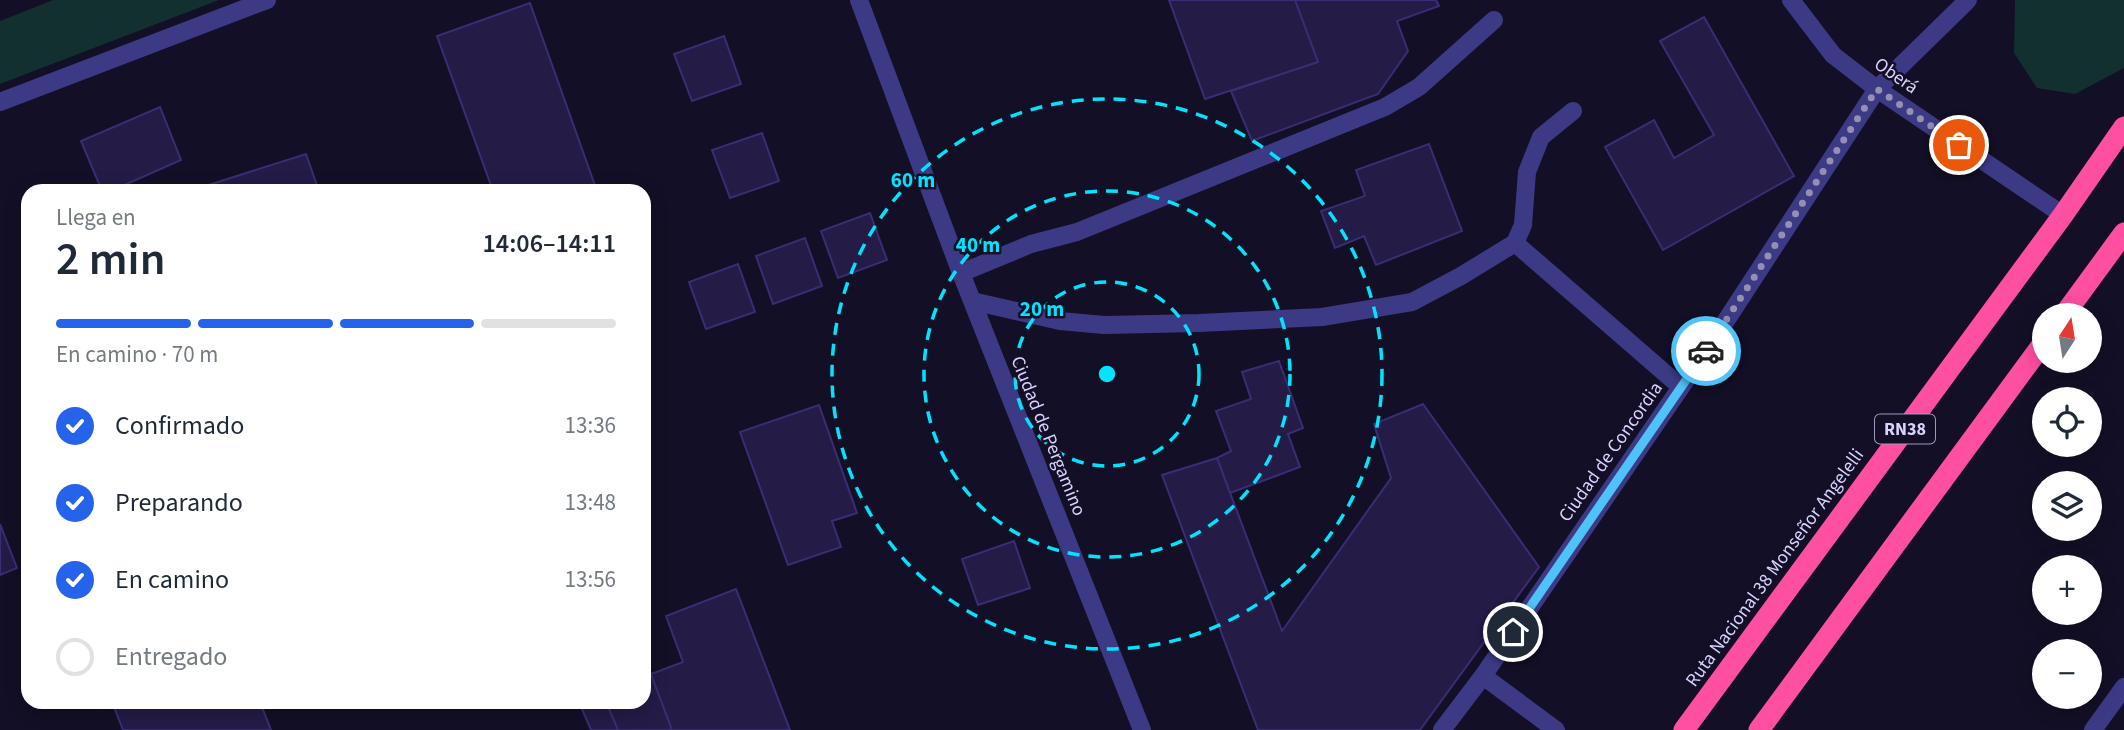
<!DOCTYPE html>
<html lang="es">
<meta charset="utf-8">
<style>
body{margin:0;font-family:"Source Sans 3",sans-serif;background:#f6f6f7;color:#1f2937;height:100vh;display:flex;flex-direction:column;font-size:26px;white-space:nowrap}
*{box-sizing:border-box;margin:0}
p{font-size:23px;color:#747a83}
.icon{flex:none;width:38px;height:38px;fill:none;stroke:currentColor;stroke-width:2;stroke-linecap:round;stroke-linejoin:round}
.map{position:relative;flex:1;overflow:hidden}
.sheet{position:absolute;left:21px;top:184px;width:630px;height:525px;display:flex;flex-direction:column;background:#fff;border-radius:21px;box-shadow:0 4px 18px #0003}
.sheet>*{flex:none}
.needle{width:46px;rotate:12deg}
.buttons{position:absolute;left:2032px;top:303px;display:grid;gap:14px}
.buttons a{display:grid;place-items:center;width:70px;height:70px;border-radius:50%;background:#fff;box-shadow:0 4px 18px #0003;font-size:35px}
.pin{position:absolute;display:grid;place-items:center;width:60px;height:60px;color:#fff;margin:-30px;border:4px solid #fff;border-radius:50%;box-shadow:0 2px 7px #0007}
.courier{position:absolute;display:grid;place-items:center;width:70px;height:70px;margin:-35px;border:5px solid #4fc3f7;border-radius:50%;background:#fff;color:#222;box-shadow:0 2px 9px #0007}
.summary em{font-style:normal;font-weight:600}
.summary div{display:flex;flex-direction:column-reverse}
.summary{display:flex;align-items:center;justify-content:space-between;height:119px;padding:0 35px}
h1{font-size:46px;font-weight:600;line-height:52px}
.bar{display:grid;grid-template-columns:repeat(4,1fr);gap:10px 7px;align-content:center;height:84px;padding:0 35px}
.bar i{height:9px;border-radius:5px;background:#e0e1e3}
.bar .selected{background:#2563eb}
.bar p{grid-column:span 4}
ol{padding:0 35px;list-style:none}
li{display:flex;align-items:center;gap:21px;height:77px}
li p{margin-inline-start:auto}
li .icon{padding:7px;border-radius:50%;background:#2563eb;color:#fff;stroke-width:4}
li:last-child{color:#747a83}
li i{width:38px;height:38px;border:4px solid #e0e1e3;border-radius:50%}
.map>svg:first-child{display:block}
</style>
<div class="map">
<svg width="2124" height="730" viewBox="0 0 2124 730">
<rect width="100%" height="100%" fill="#130f26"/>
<path fill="#12302f" d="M53,0H219L0,84V21Z
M2015,0H2124V68L2075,94L2037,88L2014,53Z"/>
<path fill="#241b47" stroke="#3b2d73" stroke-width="2" d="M1169,0H1295L1318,62L1205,99Z
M1295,0H1436L1439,6L1397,21L1408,51L1378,94L1252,141L1231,91L1318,62Z
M530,3L597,191H493L437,36Z
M1704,17L1794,176L1663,250L1605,147L1654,120L1674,158L1714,135L1660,41Z
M724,36L741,84L692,101L674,54Z
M160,107L181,160L111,191H102L81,141Z
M762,133L779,181L730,198L712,150Z
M1429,144L1462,231L1376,265L1364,236L1335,248L1321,211L1365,196L1356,170Z
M306,154L319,191L196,189Z
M870,213L887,260L838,278L821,231Z
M805,238L822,286L773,304L756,256Z
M738,264L755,312L706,329L689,282Z
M1279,361L1303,428L1288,434L1300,467L1230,493L1217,458L1231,451L1216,411L1251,399L1242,372Z
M1423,404L1539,567L1420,730H1258L1162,475L1217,458L1282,631L1391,478L1374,424Z
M819,405L857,513L832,521L841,547L788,565L740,432Z
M0,524L17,568L0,575Z
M1014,541L1030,588L978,605L962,559Z
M736,589L790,730H672L651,674L683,662L666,616Z
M644,656L651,674L672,730H618L606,702H644Z
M112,702H260L271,730H123Z
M579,702H606L618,730H591Z"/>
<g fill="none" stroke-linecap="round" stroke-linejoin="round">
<path stroke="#3d3a85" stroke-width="18" d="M859,0L961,273L1142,730
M1791,0L1833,55L1877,89L2063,215
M0,102L267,0
M1515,243L1681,387
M961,273L1031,244L1077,232L1385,107L1419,87L1494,20
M972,301L1060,321L1104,325L1199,323L1322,317L1412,302L1461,276L1515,243L1523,225L1527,172L1541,137L1573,111
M1483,676L1556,730
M1442,730L1483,676L1716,336L1877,89L1968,0
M2093,730L2124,687"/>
<path stroke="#ff4fa3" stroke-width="21" d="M2064,315L2124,233
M1684,730L2063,215L2124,127
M1759,730L2044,342"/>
</g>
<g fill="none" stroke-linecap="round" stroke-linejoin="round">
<path stroke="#948fb3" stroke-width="7" stroke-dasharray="0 12.6" d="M1706,351L1877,89L1959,145"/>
<path stroke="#4fc3f7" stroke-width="9" d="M1513,632L1706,351"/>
</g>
<g fill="none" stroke="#00e5ff" stroke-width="3.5" stroke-dasharray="12 9">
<circle cx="1107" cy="374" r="92"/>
<circle cx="1107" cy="374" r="183"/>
<circle cx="1107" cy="374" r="275"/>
</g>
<g text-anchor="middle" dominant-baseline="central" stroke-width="5" stroke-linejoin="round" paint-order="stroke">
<rect fill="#130f26" stroke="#9e99be" stroke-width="2" x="1875" y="414.5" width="60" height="29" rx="5"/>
<g font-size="18" font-weight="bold" fill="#d9d4ff">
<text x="1905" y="429">RN38</text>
</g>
<g font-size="19" fill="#d9d4ff" stroke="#130f26">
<text transform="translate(1896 76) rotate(35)">Oberá</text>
<text transform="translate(1048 436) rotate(68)">Ciudad de Pergamino</text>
<text transform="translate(1611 452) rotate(-55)">Ciudad de Concordia</text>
<text transform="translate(1775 568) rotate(-54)">Ruta Nacional 38 Monseñor Angelelli</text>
</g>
</g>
<circle cx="1107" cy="374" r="10" fill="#00e5ff" stroke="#130f26" stroke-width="3.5"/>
<g font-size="21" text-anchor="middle" font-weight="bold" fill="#00e5ff" stroke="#130f26" stroke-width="5" stroke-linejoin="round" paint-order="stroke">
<text x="913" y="187">60 m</text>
<text x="978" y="252">40 m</text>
<text x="1042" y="316">20 m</text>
</g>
</svg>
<div class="buttons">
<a><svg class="needle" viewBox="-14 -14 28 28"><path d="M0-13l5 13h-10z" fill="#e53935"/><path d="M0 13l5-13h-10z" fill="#747a83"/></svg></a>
<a><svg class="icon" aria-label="locate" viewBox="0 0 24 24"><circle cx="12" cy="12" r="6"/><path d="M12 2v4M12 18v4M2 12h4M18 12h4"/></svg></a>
<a><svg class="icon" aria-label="layers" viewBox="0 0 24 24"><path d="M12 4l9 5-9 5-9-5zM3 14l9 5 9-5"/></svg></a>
<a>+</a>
<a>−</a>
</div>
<div class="pin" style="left:1959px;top:145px;background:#ea580c"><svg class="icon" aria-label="bag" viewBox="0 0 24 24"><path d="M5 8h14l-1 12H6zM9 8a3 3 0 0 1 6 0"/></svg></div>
<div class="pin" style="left:1513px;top:632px;background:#1f2937"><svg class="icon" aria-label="home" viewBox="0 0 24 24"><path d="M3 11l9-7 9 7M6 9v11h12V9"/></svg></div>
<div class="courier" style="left:1706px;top:351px"><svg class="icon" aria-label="car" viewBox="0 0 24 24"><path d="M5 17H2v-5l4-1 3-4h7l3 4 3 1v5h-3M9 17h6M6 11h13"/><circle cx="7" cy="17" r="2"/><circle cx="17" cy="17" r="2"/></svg></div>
<section class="sheet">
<div class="summary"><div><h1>2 min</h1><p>Llega en</p></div><em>14:06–14:11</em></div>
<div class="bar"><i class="selected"></i><i class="selected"></i><i class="selected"></i><i></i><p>En camino · 70 m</p></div>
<ol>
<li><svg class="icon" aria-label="check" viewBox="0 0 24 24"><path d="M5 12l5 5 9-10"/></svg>Confirmado<p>13:36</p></li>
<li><svg class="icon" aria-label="check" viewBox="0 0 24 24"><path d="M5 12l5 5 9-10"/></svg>Preparando<p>13:48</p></li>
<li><svg class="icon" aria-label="check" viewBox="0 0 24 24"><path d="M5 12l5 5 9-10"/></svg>En camino<p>13:56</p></li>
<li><i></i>Entregado</li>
</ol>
</section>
</div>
